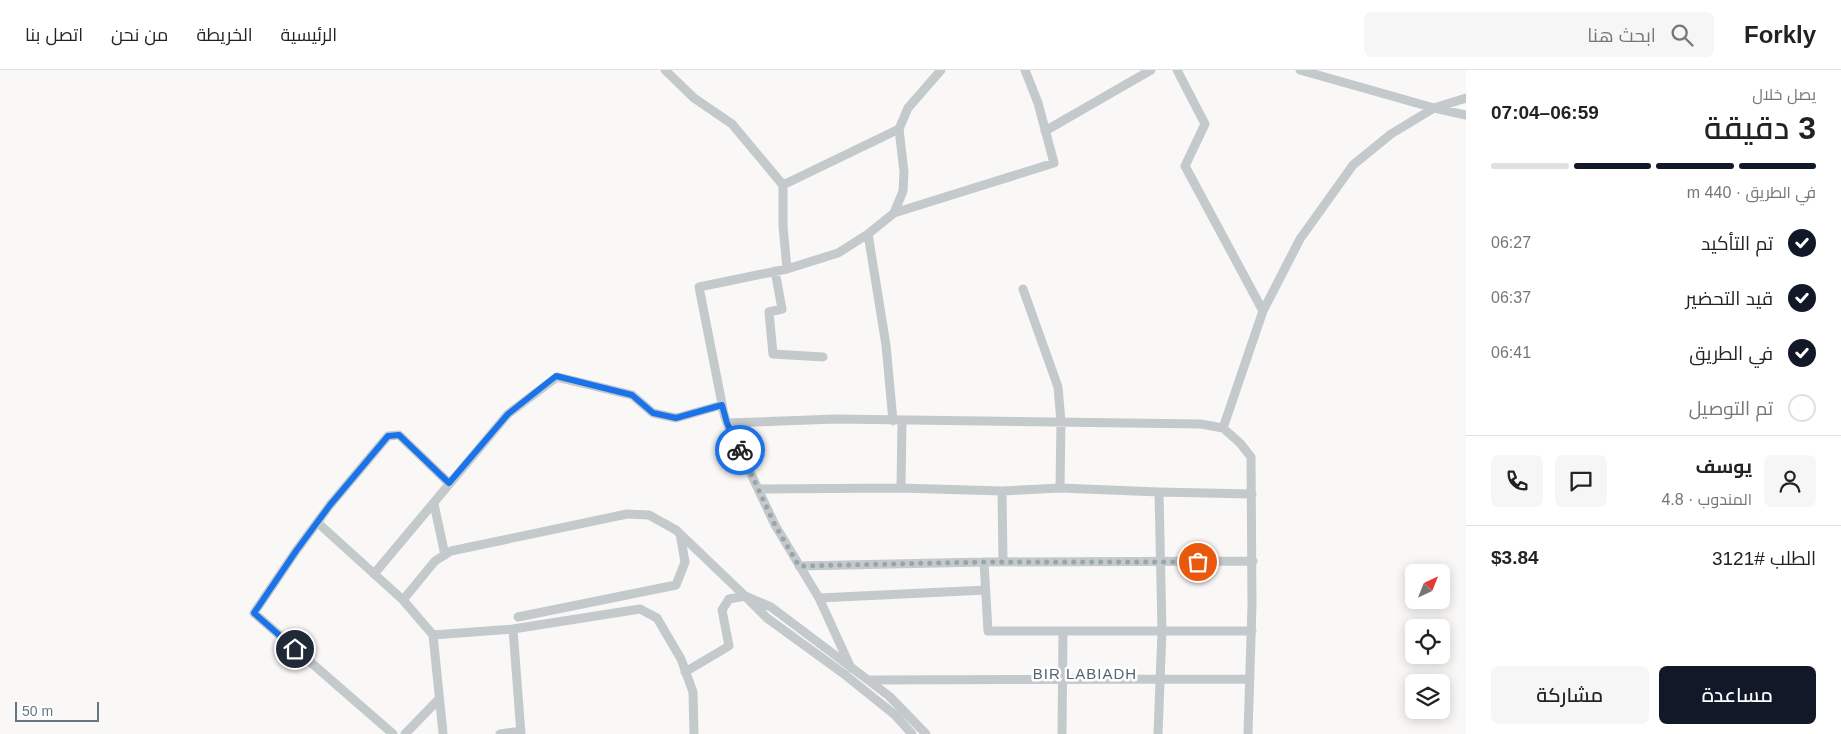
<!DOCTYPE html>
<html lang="ar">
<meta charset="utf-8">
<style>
body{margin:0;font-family:Arial,Cairo,sans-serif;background:#f6f6f6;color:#222;direction:rtl;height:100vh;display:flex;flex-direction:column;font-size:19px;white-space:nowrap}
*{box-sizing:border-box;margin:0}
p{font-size:16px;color:#767676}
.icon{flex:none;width:28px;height:28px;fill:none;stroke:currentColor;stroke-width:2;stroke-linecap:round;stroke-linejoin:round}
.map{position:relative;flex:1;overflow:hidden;direction:ltr}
.drawer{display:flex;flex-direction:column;background:#fff;width:375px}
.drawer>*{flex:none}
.needle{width:32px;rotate:43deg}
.controls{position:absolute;left:1405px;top:494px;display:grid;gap:10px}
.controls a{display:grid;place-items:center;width:45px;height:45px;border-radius:8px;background:#fff;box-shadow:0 2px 12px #0003;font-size:25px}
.scale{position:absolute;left:15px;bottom:12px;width:84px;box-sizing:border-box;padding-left:5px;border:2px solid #637982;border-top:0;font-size:14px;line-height:18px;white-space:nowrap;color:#637982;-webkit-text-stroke:4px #fff;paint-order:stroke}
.pin{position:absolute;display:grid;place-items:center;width:42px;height:42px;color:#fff;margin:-21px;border:2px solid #fff;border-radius:50%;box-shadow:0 1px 5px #0007}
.courier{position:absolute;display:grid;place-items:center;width:50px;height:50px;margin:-25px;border:4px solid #1a73e8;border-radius:50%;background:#fff;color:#222;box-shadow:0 1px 6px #0007}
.summary em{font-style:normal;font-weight:600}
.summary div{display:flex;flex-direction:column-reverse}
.summary{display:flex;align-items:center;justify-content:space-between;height:85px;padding:0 25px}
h1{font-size:32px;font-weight:600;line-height:38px}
.bar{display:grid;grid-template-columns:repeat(4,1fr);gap:8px 5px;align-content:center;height:60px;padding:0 25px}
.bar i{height:6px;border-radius:4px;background:#e0e0e0}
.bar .current{background:#111827}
.bar p{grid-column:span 4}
.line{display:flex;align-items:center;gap:12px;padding:0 25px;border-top:1px solid #e0e0e0}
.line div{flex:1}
.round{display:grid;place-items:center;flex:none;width:52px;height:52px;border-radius:8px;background:#f6f6f6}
ol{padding:0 25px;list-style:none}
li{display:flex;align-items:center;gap:15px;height:55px}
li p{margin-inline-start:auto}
li .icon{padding:5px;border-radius:50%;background:#111827;color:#fff;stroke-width:4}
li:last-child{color:#767676}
li i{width:28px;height:28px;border:2px solid #e0e0e0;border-radius:50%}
.button{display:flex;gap:10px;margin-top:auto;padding:10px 25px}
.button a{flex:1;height:58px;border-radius:8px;background:#111827;color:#fff;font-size:20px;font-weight:600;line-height:58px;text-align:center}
.button a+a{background:#f6f6f6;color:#222}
header{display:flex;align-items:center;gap:30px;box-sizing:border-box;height:70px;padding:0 25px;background:#fff;border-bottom:1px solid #e0e0e0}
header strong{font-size:24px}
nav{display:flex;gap:28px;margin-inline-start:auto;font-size:18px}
.search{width:350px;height:45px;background:#f6f6f6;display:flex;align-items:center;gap:12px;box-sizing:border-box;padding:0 18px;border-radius:8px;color:#767676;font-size:19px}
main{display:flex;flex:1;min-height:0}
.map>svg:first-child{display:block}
</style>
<header>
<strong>Forkly</strong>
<div class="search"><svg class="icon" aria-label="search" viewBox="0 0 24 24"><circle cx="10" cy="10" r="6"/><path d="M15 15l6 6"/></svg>ابحث هنا</div>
<nav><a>الرئيسية</a><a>الخريطة</a><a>من نحن</a><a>اتصل بنا</a></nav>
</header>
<main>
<section class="drawer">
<div class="summary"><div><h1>3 دقيقة</h1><p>يصل خلال</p></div><em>06:59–07:04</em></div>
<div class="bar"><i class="current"></i><i class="current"></i><i class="current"></i><i></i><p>في الطريق · 440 m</p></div>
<ol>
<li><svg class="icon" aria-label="check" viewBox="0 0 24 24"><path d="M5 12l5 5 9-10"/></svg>تم التأكيد<p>06:27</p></li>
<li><svg class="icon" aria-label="check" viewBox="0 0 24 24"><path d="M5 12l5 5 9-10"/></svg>قيد التحضير<p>06:37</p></li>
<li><svg class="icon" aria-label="check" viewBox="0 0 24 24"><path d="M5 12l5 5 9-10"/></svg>في الطريق<p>06:41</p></li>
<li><i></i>تم التوصيل</li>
</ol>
<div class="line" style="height:90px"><a class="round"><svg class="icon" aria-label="person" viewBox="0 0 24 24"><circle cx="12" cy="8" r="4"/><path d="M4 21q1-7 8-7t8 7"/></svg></a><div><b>يوسف</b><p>المندوب · 4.8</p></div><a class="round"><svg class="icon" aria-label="chat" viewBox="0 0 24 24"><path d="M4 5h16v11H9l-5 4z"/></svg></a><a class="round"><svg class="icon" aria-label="phone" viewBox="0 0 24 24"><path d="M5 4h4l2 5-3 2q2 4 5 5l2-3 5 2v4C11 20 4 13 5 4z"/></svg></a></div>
<div class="line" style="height:65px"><div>الطلب #3121</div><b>$3.84</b></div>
<div class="button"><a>مساعدة</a><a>مشاركة</a></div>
</section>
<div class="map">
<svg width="1466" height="664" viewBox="0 0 1466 664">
<rect width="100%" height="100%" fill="#f9f8f6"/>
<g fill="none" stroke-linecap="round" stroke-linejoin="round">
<path stroke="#c4c9cc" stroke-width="9" d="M665,0L694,28L732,54L783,115V156L787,199
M1177,0L1205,54L1185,96L1263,241L1223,358
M1300,0L1434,38L1466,45
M1045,61L1151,0
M783,115L899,59
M894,143L1054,93L1038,33L1025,0
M868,164L886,275L893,351
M775,201L782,239L769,242L773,284L823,287
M1023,219L1058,317L1061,352L1060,418
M1263,241L1300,169L1353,95L1391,64L1434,38L1466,28
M727,353L836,349L1201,354L1223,358L1240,373L1251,387L1252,535L1248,664
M901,418L902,351
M759,419L901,418L1002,421L1060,418L1159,422L1252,424
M1002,421L1003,492
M434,434L445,485
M318,453L403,530L433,565L443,663
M984,492L988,561H1252
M799,496L984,492L1253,491
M374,504L508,344L557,307L632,325L653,343L676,348L722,335
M819,528L986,520
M403,530L435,491L451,481L627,444L649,445L676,460L745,526
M518,547L676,515L685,492L680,464
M513,559L521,664
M433,565L513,559L640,539L657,548L681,589L693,622L694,664
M851,598L819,528L775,455L727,353L724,344L699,217L787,199L838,183L868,164L894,143L903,121L904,102L899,59L908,38L941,0
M685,602L729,576L722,540L729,529L745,526
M868,610L1250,609
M393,664L254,543L296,481L330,435L388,366L399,365L449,413
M405,664L439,629
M500,664L521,661
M912,664L895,645L844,604L767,548L745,526L771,537L868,610L889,626L926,664
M1062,664L1063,561
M1158,664L1162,561L1159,422"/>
</g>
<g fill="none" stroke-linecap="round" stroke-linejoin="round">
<path stroke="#98a5ab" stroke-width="5" stroke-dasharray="0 9" d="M740,380L775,455L799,496L984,492H1198"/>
<path stroke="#1a73e8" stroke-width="6" d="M295,579L254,543L296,481L330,435L388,366L399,365L449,413L508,344L556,306L632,325L653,343L676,348L722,335L727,353L740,380"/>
</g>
<g text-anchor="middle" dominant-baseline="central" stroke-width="5" stroke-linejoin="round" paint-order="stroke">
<g font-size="15" letter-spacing="1" fill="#55666d" stroke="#fff">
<text x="1085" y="603">BIR LABIADH</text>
</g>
</g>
</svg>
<div class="controls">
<a><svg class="needle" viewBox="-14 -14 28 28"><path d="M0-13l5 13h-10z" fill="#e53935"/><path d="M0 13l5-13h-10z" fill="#767676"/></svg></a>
<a><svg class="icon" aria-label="locate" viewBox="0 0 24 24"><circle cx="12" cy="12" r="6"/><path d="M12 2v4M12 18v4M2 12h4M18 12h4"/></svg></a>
<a><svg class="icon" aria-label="layers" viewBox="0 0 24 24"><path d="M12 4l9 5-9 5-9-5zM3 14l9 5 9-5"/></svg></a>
</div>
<div class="scale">50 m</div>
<div class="pin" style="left:1198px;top:492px;background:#ea580c"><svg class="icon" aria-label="bag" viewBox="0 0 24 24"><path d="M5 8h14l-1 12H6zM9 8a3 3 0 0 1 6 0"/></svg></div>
<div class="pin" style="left:295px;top:579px;background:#1f2937"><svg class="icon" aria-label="home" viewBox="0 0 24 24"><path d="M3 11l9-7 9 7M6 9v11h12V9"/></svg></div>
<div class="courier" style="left:740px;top:380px"><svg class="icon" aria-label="bike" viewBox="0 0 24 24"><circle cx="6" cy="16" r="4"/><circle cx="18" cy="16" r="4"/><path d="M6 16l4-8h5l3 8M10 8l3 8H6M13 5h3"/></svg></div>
</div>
</main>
